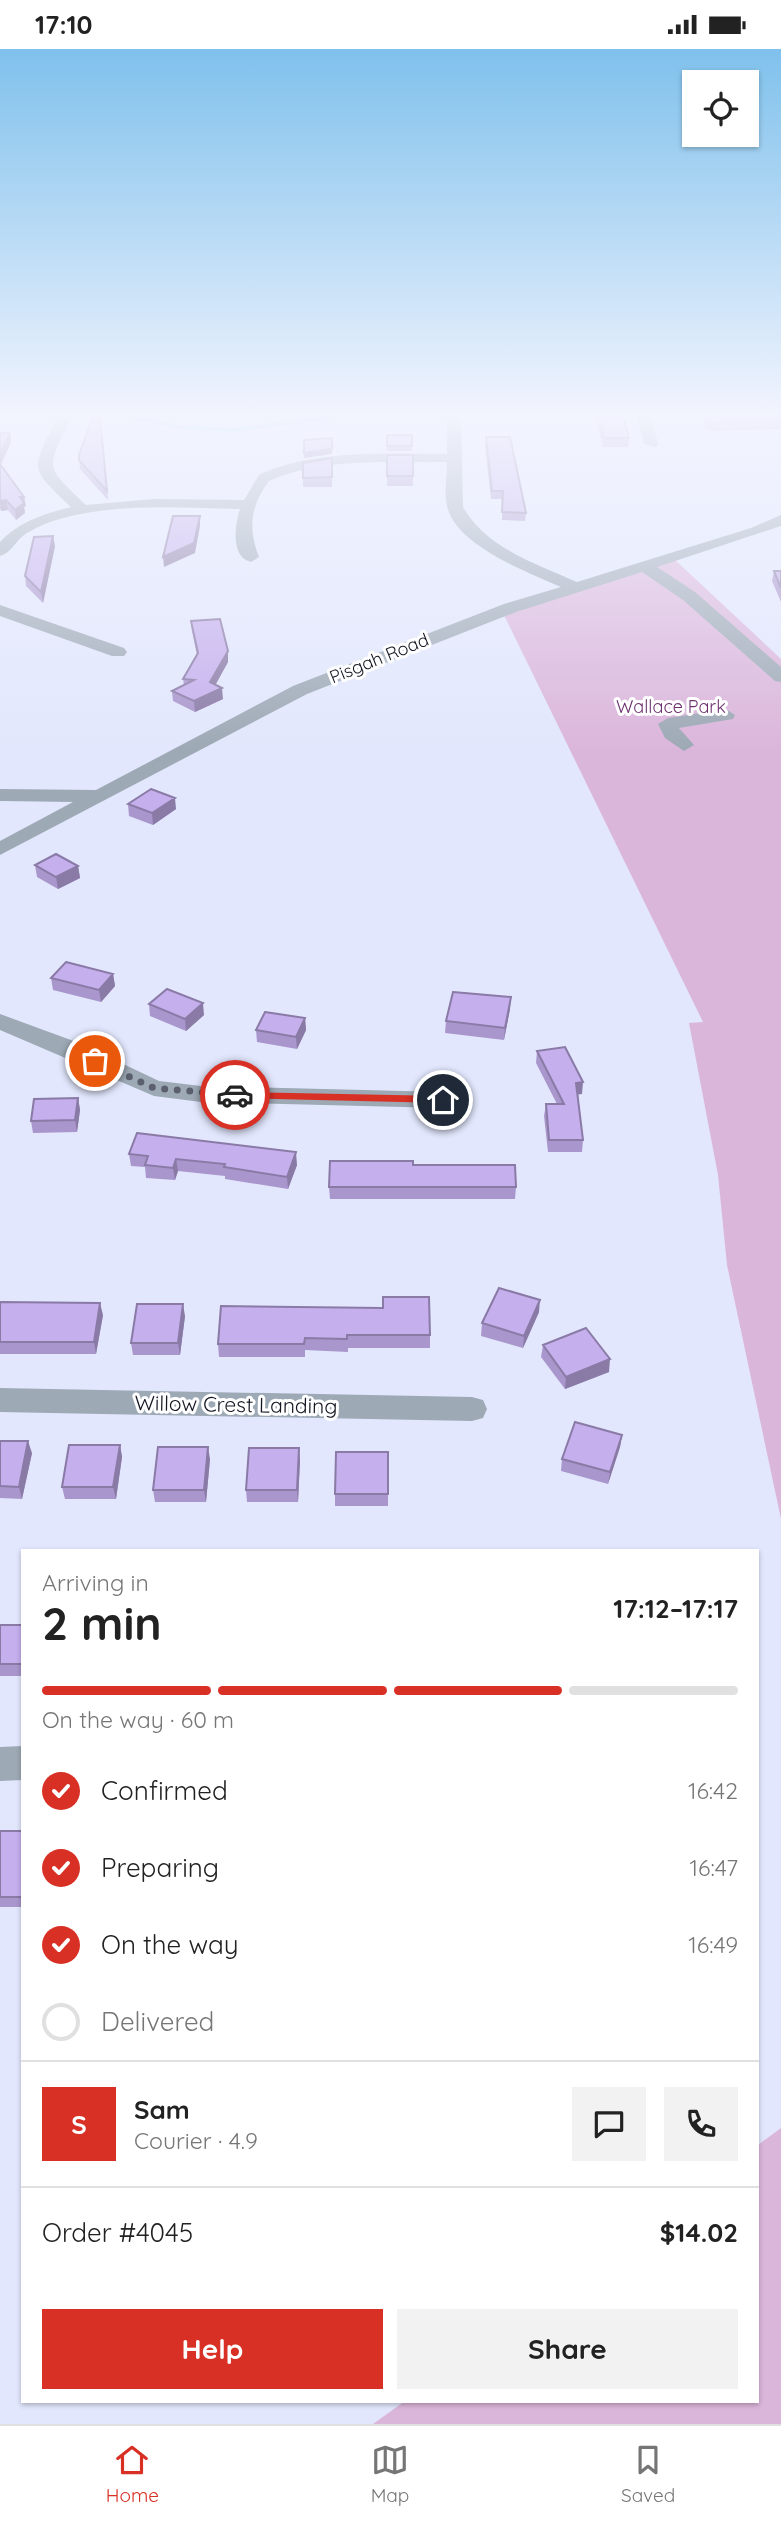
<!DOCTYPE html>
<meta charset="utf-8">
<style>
body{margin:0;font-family:Quicksand,sans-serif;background:#f2f2f2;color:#222;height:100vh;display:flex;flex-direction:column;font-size:26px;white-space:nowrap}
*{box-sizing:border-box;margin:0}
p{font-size:23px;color:#767676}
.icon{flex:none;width:38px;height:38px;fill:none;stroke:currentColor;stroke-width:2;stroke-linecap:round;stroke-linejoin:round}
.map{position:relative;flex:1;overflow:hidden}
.sheet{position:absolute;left:21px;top:1500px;width:738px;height:854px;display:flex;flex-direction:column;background:#fff;border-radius:0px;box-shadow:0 2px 5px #0004}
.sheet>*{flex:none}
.tools{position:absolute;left:682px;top:21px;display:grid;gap:14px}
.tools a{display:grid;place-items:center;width:77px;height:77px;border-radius:0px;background:#fff;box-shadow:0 2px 5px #0004;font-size:35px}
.pin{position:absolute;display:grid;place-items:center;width:60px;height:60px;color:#fff;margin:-30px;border:4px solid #fff;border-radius:50%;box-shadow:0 2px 7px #0007}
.courier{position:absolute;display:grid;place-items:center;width:70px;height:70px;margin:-35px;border:5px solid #d93025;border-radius:50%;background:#fff;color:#222;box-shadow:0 2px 9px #0007}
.overview em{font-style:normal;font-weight:800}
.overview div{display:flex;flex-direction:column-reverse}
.overview{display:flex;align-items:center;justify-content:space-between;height:119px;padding:0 21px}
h1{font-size:46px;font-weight:800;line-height:52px}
.bar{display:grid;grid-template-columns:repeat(4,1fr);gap:10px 7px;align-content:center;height:84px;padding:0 21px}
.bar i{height:9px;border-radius:5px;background:#e0e0e0}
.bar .selected{background:#d93025}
.bar p{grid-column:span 4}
.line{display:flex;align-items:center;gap:18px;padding:0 21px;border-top:2px solid #e0e0e0}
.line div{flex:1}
.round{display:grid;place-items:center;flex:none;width:74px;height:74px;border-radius:0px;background:#f2f2f2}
ol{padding:0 21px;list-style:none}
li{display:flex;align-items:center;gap:21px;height:77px}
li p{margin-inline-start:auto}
li .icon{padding:7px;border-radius:50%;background:#d93025;color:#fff;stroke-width:4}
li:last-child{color:#767676}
li i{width:38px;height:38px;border:4px solid #e0e0e0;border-radius:50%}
.cta{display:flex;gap:14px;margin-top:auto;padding:14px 21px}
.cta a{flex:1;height:80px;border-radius:0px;background:#d93025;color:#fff;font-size:28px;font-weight:800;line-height:80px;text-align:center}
.cta a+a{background:#f2f2f2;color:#222}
.status{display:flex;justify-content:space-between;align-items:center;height:49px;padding:0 35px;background:#fff;direction:ltr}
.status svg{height:19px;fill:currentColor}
.dock{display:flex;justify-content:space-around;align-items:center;height:98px;border-top:2px solid #e0e0e0;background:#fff;font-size:19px;color:#767676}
.dock a{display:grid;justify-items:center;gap:4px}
.dock .selected{color:#d93025}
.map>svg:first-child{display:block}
</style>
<div class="status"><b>17:10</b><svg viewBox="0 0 49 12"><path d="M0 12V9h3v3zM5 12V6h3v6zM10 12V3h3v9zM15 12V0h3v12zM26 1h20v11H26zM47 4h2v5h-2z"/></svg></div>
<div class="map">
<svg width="781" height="2375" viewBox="0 0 781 2375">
<rect width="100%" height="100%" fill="#e2e7fd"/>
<path fill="#dbb6db" d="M673,509L781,610V1470L727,1216L718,1126L689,974L703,973L502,562Z
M781,2079V2375H373L405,2352H758V2096Z"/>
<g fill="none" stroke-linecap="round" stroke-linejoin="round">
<path stroke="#83d5f1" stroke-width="3.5" d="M132,368L179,378L232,381L335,368"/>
<path fill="#9da9b5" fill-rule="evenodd" d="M57,368H71C47,422 42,414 86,456L154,450L244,451L259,426C315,400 387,405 447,405V368H461L463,458C486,499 537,515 577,533L751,479L781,466V477L657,518L695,543L781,618V633L775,632L683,551L642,523L516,563L307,645L0,806V792L73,753L0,752V740L96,741L293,637L504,555L561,538C528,523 456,497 447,457C444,444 447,427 447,413C391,414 321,408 269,432C250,457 248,480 259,508L251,513C230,508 235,475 240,460C179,459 112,453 53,472C44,475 31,481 24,486C15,493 11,504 0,507V493C20,472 44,465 71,458C27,416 32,423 57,368Z
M637,368H651L658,395L656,398L644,395Z
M0,556L124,599L127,603L124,607H112L0,567Z
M726,660L735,666L733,670L679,679L694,696L684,702L665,689L658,675L668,669Z
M0,965L79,994L159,1032L201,1037L443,1043L452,1045L456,1051L452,1057L443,1059L201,1053L154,1047L0,981Z
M0,1339L472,1348L483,1351L487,1360L483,1369L472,1372L0,1363Z
M23,1697V1731L0,1732V1698Z"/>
</g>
<path fill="#a996cc" d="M100,368L108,451L80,420L79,411Z
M595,368H623L629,389L628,398H603Z
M702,368H781V380L711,382L706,380Z
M0,384H10L11,393L1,416L26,457L24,458L25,464L16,471L8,461L1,462L0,459Z
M387,386H412V402H387Z
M486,388L526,464L525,472L502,471V450H491L485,396Z
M387,406H413V437H387Z
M332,409V438H303V429Z
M55,497L43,554L26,537L25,527Z
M774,522H781V553L772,532Z
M191,572L228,613L215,636L223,650L195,663L173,652L172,642L184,636L183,630L197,606L192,582Z
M128,755L176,760L153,776L129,767Z
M35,816L78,817L80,829L58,840L37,828Z
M113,925L115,937L101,953L53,941L51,929Z
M149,955L204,966L186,982L150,967Z
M510,960L504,991L445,984L446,972Z
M305,969L306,981L297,1000L257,993L256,981Z
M537,1002L582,1045H578L583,1091L582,1103H548L544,1067L546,1055H557L536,1014Z
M78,1049L80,1061L77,1083L33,1084L31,1072Z
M129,1105L297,1116L288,1140L225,1130V1127L178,1122L175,1131L146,1129L145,1118L131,1117Z
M413,1116L516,1138L515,1150H330L329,1138Z
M0,1253L103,1266L96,1305H0Z
M221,1257L430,1286V1299H348V1303L305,1301V1308H219L218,1295Z
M539,1263L523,1299L481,1287L482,1274Z
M185,1267L180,1306H133L131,1294Z
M543,1296L609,1323L565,1340L541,1308Z
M622,1386L620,1398L608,1435L561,1422L562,1410Z
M0,1392L32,1404L22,1450L0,1449Z
M120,1396L122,1408L116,1450H65L62,1438Z
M388,1403V1457H335V1445Z
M210,1410L206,1453H155L153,1441Z
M300,1411L298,1453H247L246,1441Z
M0,1576H23V1627H0Z
M0,1782H23V1858H0Z"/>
<path fill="#8a7aa6" d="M10,384L11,393L0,417V404Z
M332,400V405L304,409V404Z
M20,448H24L26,457L24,458L25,464L16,471L15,461Z
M6,451L8,461L1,462L0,452Z
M200,467V477L195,504L164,518L163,508Z
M53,487L55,497L43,554L41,543Z
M228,602V613L211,644L210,633Z
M222,639L223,650L195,663L194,652Z
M175,749L176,760L153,776L152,764Z
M78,817L80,829L58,840L56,828Z
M113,925L115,937L101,953L99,941Z
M511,948L510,960L504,991L505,979Z
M203,954L204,966L186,982L185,970Z
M305,969L306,981L297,1000L296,988Z
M583,1033L582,1045L575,1046L576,1034Z
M78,1049L80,1061L77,1083L75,1071Z
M296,1103L297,1116L288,1140L287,1128Z
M176,1110L178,1122L175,1131L173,1119Z
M540,1251L539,1263L523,1299L524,1287Z
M100,1254L103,1266L96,1305L94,1293Z
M183,1255L185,1267L180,1306L178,1294Z
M610,1310L609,1323L565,1340L566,1328Z
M622,1386L620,1398L608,1435L610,1423Z
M28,1392L32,1404L22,1450L19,1438Z
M120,1396L122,1408L116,1450L113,1438Z
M208,1398L210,1410L206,1453L204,1441Z
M299,1399L300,1411L298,1453L297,1441Z"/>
<path fill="#c5afed" stroke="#8a7aa6" stroke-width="2" d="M93,368H100L107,442L79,411V406Z
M599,368H623L629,389H604Z
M707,368H781V370L712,373L708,371Z
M0,384H10L0,404Z
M387,386H412V397H387Z
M486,388H510L526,464L502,463L503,442H492Z
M332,389V400L304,404V391Z
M387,406H413V427H387Z
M332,409V428L303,429V414Z
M0,415L24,448H20L24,454L15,461L6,451L0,452Z
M173,467H200L194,494L163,508Z
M53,487L41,543L25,527L34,488Z
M774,522H781V539Z
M220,570L228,602L210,633L222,639L194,652L172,642L194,631L183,630L198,604L191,572Z
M151,740L175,749L152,764L128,755Z
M56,805L78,817L56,828L35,816Z
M66,913L113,925L99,941L51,929Z
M167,940L203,954L185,970L149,955Z
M453,943L511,948L505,979L446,972Z
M265,963L305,969L296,988L256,981Z
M565,998L583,1033L576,1034L583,1091H549L546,1055H564L537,1002Z
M78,1049L75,1071L31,1072L34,1050Z
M137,1084L296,1103L287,1128L224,1118L225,1115L176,1110L173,1119L145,1116L148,1107L129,1105Z
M330,1112H413V1116H515L516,1138H329Z
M499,1239L540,1251L524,1287L482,1274Z
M383,1248H429L430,1286H347V1290L305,1289L304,1295H218L221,1257L383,1259Z
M0,1253L100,1254L94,1293H0Z
M137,1255H183L178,1294H131Z
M586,1279L610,1310L566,1328L543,1296Z
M575,1373L622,1386L610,1423L562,1410Z
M0,1392H28L19,1438L0,1437Z
M69,1396H120L113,1438H62Z
M158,1398H208L204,1441H153Z
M249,1399H299L297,1441H246Z
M336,1403H388V1445H335Z
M0,1576H23V1615H0Z
M0,1782H23V1848H0Z"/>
<linearGradient id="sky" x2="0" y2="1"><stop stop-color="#7fc1ec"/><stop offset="0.52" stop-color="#f2f4fe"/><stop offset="1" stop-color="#f2f4fe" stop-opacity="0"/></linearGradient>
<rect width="781" height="701" fill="url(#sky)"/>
<path fill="#d93025" d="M235,1043L443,1047L448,1051L443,1054L231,1049L230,1046Z"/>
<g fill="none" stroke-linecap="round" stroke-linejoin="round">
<path stroke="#5b5f6f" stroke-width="7" stroke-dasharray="0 12.6" d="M95,1012L154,1039L235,1046"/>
</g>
<g text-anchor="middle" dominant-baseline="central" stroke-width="6" stroke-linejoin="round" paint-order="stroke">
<g font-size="18" fill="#131622" stroke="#fff">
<text transform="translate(379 609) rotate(-22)">Pisgah Road</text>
</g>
<g font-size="18" fill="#6d316f" stroke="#fff">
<text x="671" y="657">Wallace Park</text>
</g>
<g font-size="21" fill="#131622" stroke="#fff">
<text transform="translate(236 1355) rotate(1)">Willow Crest Landing</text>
</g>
</g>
</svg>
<div class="tools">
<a><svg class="icon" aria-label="locate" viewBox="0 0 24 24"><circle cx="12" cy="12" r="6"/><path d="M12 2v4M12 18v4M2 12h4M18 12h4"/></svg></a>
</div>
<div class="pin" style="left:95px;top:1012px;background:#ea580c"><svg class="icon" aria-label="bag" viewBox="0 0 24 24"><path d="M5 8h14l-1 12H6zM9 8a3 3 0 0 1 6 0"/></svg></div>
<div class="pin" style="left:443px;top:1051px;background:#1f2937"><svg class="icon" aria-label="home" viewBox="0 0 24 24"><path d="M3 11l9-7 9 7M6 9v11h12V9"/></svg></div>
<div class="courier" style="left:235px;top:1046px"><svg class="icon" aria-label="car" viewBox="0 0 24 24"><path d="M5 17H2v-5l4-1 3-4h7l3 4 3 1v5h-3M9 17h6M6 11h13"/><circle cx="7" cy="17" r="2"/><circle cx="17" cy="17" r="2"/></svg></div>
<section class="sheet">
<div class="overview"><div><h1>2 min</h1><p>Arriving in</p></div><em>17:12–17:17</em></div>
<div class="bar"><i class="selected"></i><i class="selected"></i><i class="selected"></i><i></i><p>On the way · 60 m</p></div>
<ol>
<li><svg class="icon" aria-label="check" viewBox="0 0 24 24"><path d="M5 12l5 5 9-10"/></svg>Confirmed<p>16:42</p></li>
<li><svg class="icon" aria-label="check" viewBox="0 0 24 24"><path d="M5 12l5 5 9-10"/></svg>Preparing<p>16:47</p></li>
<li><svg class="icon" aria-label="check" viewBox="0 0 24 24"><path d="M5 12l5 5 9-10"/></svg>On the way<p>16:49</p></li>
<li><i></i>Delivered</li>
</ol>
<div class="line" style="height:126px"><b class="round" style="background:#d93025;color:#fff">S</b><div><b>Sam</b><p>Courier · 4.9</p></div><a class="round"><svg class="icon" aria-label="chat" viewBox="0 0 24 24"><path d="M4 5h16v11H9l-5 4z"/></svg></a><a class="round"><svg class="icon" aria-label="phone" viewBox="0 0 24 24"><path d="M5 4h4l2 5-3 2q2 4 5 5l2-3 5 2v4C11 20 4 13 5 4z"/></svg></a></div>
<div class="line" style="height:91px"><div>Order #4045</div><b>$14.02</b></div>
<div class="cta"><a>Help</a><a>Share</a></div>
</section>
</div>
<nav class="dock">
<a class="selected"><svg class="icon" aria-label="home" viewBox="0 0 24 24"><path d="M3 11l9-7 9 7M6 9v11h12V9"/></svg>Home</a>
<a><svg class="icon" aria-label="map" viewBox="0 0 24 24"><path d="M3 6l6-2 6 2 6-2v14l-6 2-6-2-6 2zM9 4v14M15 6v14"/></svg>Map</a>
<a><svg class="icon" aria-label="saved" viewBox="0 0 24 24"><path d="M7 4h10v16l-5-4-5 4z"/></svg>Saved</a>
</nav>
